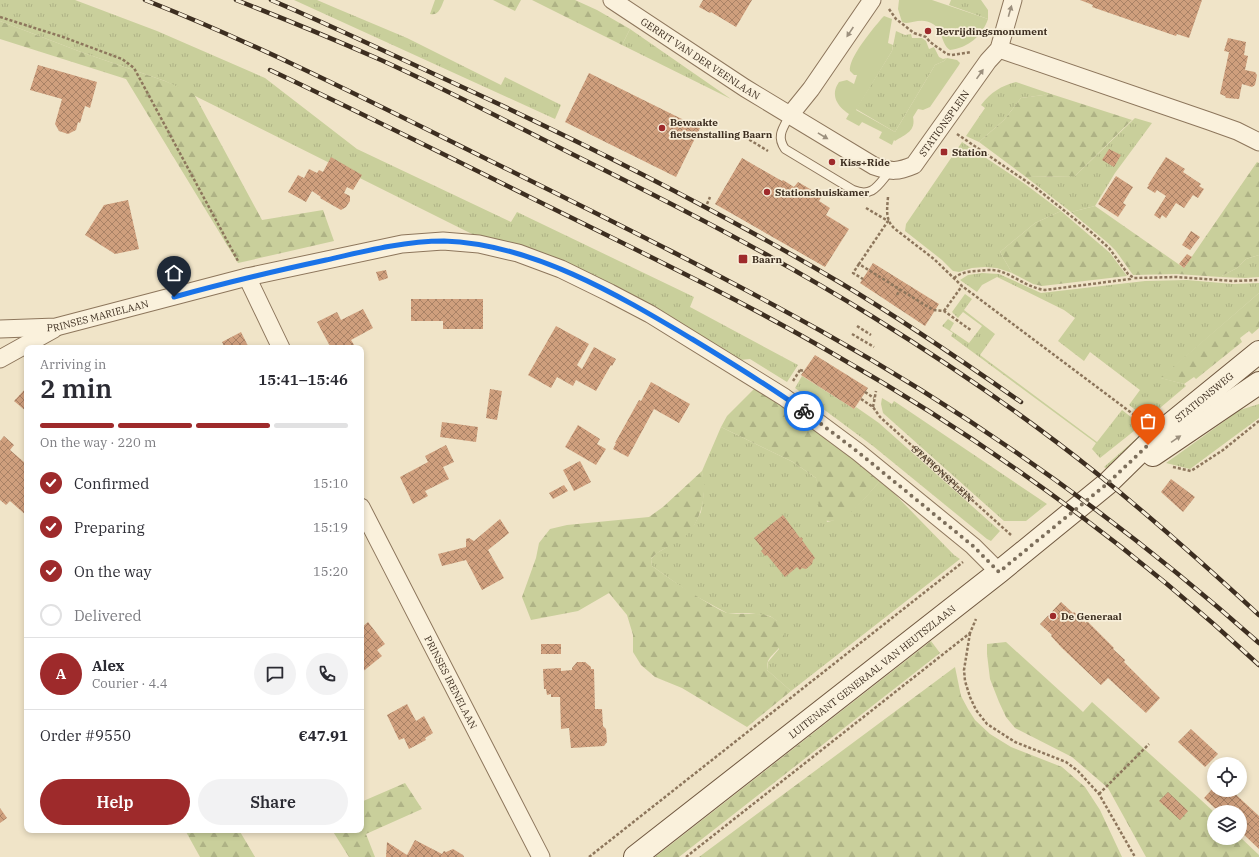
<!DOCTYPE html>
<meta charset="utf-8">
<style>
body{margin:0;font-family:"IBM Plex Serif",serif;background:#f2f2f3;color:#2b2b33;height:100vh;display:flex;flex-direction:column;font-size:15px;white-space:nowrap}
*{box-sizing:border-box;margin:0}
p{font-size:13px;color:#7c7c81}
.icon{flex:none;width:22px;height:22px;fill:none;stroke:currentColor;stroke-width:2;stroke-linecap:round;stroke-linejoin:round}
.map{position:relative;flex:1;overflow:hidden}
.details{position:absolute;left:24px;top:345px;width:340px;height:488px;display:flex;flex-direction:column;background:#fff;border-radius:8px;box-shadow:0 2px 6px #0003}
.details>*{flex:none}
.tools{position:absolute;left:1207px;top:757px;display:grid;gap:8px}
.tools a{display:grid;place-items:center;width:40px;height:40px;border-radius:50%;background:#fff;box-shadow:0 2px 6px #0003;font-size:20px}
.pin{position:absolute;display:grid;place-items:center;width:34px;height:34px;color:#fff;margin:-41px -17px;border-radius:50% 50% 50% 0;rotate:-45deg;box-shadow:0 0 4px #0007}
.pin .icon{rotate:45deg}
.courier{position:absolute;display:grid;place-items:center;width:40px;height:40px;margin:-20px;border:3px solid #1a73e8;border-radius:50%;background:#fff;color:#222;box-shadow:0 1px 5px #0007}
.overview em{font-style:normal;font-weight:600}
.overview div{display:flex;flex-direction:column-reverse}
.overview{display:flex;align-items:center;justify-content:space-between;height:68px;padding:0 16px}
h1{font-size:26px;font-weight:600;line-height:30px}
.bar{display:grid;grid-template-columns:repeat(4,1fr);gap:6px 4px;align-content:center;height:48px;padding:0 16px}
.bar i{height:5px;border-radius:3px;background:#e1e1e2}
.bar .active{background:#9e2a2b}
.bar p{grid-column:span 4}
.line{display:flex;align-items:center;gap:10px;padding:0 16px;border-top:1px solid #e1e1e2}
.line div{flex:1}
.round{display:grid;place-items:center;flex:none;width:42px;height:42px;border-radius:21px;background:#f2f2f3}
ol{padding:0 16px;list-style:none}
li{display:flex;align-items:center;gap:12px;height:44px}
li p{margin-inline-start:auto}
li .icon{padding:4px;border-radius:50%;background:#9e2a2b;color:#fff;stroke-width:4}
li:last-child{color:#7c7c81}
li i{width:22px;height:22px;border:2px solid #e1e1e2;border-radius:50%}
.button{display:flex;gap:8px;margin-top:auto;padding:8px 16px}
.button a{flex:1;height:46px;border-radius:24px;background:#9e2a2b;color:#fff;font-size:16px;font-weight:600;line-height:46px;text-align:center}
.button a+a{background:#f2f2f3;color:#2b2b33}
.map>svg:first-child{display:block}
</style>
<div class="map">
<svg width="1259" height="857" viewBox="0 0 1259 857">
<defs>
<pattern id="grass-tufts" width="24" height="20" patternUnits="userSpaceOnUse"><rect width="24" height="20" fill="#c9cf9b"/><path d="M3 7l-1-3M5 7V3M7 7l1-3M15 17l-1-3M17 17v-4M19 17l1-3" fill="none" stroke="#aeb285"/></pattern>
<pattern id="forest-firs" width="22" height="20" patternUnits="userSpaceOnUse"><rect width="22" height="20" fill="#c9cf9b"/><path d="M5 1l3.5 6h-7zM16 11l3.5 6h-7z" fill="#aeb285"/></pattern>
<pattern id="building-cross-hatch" width="8" height="8" patternUnits="userSpaceOnUse"><rect width="8" height="8" fill="#cf9f7d"/><path d="M0 0l8 8M0 8l8-8" fill="none" stroke="#a98266"/></pattern>
</defs>
<rect width="100%" height="100%" fill="#f0e4c8"/>
<path fill="url(#grass-tufts)" d="M0,0H75L157,31L265,78L357,149L511,222L517,212L694,297L690,307L798,365L787,382L750,359L740,360L715,346L474,235L165,81L81,52L0,21Z
M294,0H317L338,9L407,38L501,85L505,77L561,105L555,119Z
M951,0H981L988,10V19L949,5Z
M630,29L731,99L622,45Z
M896,31L905,35L911,34L912,38H922L926,41L929,49L934,47L939,57L943,59L947,58L944,61L935,65L895,132L856,109L892,51Z
M1016,82L1051,94L1021,98L1004,120L979,142L966,136L985,108L981,105C991,92 1001,86 1016,82Z
M1135,118L1152,123L1115,173L1095,206L1071,212L1026,177L1075,176Z
M962,142L1025,184L1061,211L1035,223L1000,252L1012,273L997,268L985,267L972,268L959,272L953,271L942,260L905,231L906,224Z
M1259,255V277L1244,278L1220,277L1237,268L1246,259Z
M982,273L999,274L1041,293L1145,281L1187,280L1233,284L1259,283V293L1161,378L1184,384L1186,386L1147,419L1129,405L1140,390L1090,352L1084,361L1058,341L1075,318L1064,310L997,277L982,285L977,292L960,280L968,275Z
M965,294L972,299L964,310L995,334L980,355L1097,442L1122,410L1131,417V422L1139,427L1100,458L1092,449L1096,443L951,336L953,333L942,326L948,319L954,323L950,330L969,343L982,326L963,312L958,318L952,312Z
M802,376L854,409L856,407L879,423L1000,531L991,541L987,539L873,446L795,388Z
M882,398L892,404L894,401L1047,504L1026,521H1004L883,413L881,404Z
M1259,404V418L1190,469L1166,463L1240,410Z
M721,427L793,462L816,478L827,522C852,517 864,498 881,480L954,555L960,559L791,691L767,670L768,662L779,649L777,621L770,616L749,613H727L690,593L652,566L651,559L657,553L682,538L694,525L701,512L704,492L702,471Z
M1145,431L1149,434L1107,469L1104,467Z"/>
<path fill="url(#forest-firs)" d="M435,0H444C441,7 439,16 430,14Z
M493,0H521L515,11Z
M532,0H575L597,10L630,29L622,45Z
M0,21L81,52L165,81L194,94L262,220L323,210L334,241L238,263L126,79L0,39Z
M1051,94L1132,120L1075,176L1026,177L979,142L1004,120L1021,98Z
M1257,162L1259,163V255L1246,259L1237,268L1220,277L1177,274L1133,275L1116,251L1108,243L1071,212L1095,206L1184,268Z
M1061,211L1110,253L1127,276L1042,286L1033,284L1012,273L1000,252L1035,223Z
M1259,293V328L1252,334L1249,331L1240,338L1242,342L1196,379L1194,377L1184,384L1160,378Z
M754,389C800,414 840,448 881,480C865,497 845,529 820,519L816,478L793,462L721,427L727,416Z
M702,471C703,478 705,485 704,492C703,509 696,529 682,539C670,547 661,548 651,559L652,566C671,580 691,593 711,605C716,607 722,612 728,613C745,616 775,607 783,630C788,646 774,650 768,661C767,664 767,668 767,670L791,691L747,727L682,688L655,677L641,665L633,652V635L627,615L609,593L578,611L531,620L522,597L536,558L539,543L550,529L567,525L649,517L663,507Z
M931,641L940,653L679,857H655Z
M1006,642L1083,712L1092,702L1201,800L1214,812V838L1240,837L1259,855V857H1146L1108,788L1072,757L1015,728L1006,717L999,702L990,679L987,654V644Z
M955,667L961,696L968,709L975,720L990,734L1011,747L1062,767L1085,787L1100,810L1122,857H699Z
M405,783L422,809L366,834L375,857H349L332,830H361V802Z
M185,830H239L255,857H200Z"/>
<path fill="#c9cf9b" d="M899,0H932L988,19C982,36 968,48 950,50C941,44 943,30 933,24C920,16 910,26 902,22L898,9Z
M884,16L892,19L888,43L893,45L892,51L856,110L895,132L935,65L944,61L947,58L957,60L960,63L959,65L930,107L923,110L918,109L913,117C916,131 906,134 895,141L894,140L892,145L879,138L882,132L862,122L859,126L846,119L849,114C837,106 830,95 839,82L847,80L854,84L857,75H854L850,71C848,58 873,29 882,18Z"/>
<path fill="url(#building-cross-hatch)" d="M703,0H752L736,27L711,12L710,13L699,7Z
M1080,0H1202L1189,38L1177,34L1176,36L1092,7L1093,5Z
M1228,38L1246,42L1244,55L1248,56L1245,70L1255,72L1257,75L1255,85L1252,87L1242,84L1239,99L1226,98L1225,96L1220,94L1229,52L1224,51Z
M38,65L97,82L90,108L85,106L80,123L78,122L76,130L68,134L59,131L55,124L62,99L30,90Z
M589,73L700,128L676,177L565,122Z
M1109,149L1121,155L1114,167L1102,160Z
M331,157L362,175L353,190L347,187L344,193L350,196V201L346,207L341,210L320,198L321,197L312,191L306,202L288,192L298,175L304,178L309,169L317,173L319,170L323,172Z
M1166,157L1185,169L1183,172L1201,184L1199,186L1204,189L1198,198L1193,195L1184,208L1176,203L1166,218L1162,215L1160,219L1154,215L1166,196L1157,190L1155,193L1147,188L1149,185H1148Z
M742,158L782,181L783,180L794,187L798,182L822,196L819,201L830,208L826,215L849,229L825,267L715,204Z
M1116,176L1133,187L1123,203L1126,205L1118,217L1098,204Z
M128,200L139,249L115,254L85,235L104,205Z
M1191,231L1200,237L1190,250L1182,245Z
M1187,254L1192,257L1184,268L1179,264Z
M873,263L939,304L925,326L860,283Z
M386,270L388,278L379,281L376,272Z
M411,299H483V329H443V321H411Z
M363,309L373,328L351,340L356,348H331L317,322L337,312L341,320Z
M556,326L589,344L577,365L582,369L594,347L616,359L612,366L611,365L596,391L576,380L573,386L557,377L551,388L528,375Z
M241,332L249,348H225L222,342Z
M815,355L868,388L854,409L801,375Z
M651,382L690,404L679,423L654,409L628,457L613,449L616,443H615L639,400L641,401Z
M27,387V412L14,401Z
M490,389L502,391L497,420L486,418Z
M442,422L478,427L476,442L440,437Z
M578,425L600,439L597,444L606,449L596,465L565,447Z
M4,436L14,445L10,450L25,463L27,461V516L10,501L6,505L0,500V441Z
M446,445L454,462L443,467L449,479L425,491L428,496L413,504L400,477L428,462L425,456Z
M580,461L591,482L574,491L563,470Z
M1171,479L1195,497L1183,512L1161,492Z
M564,485L568,491L553,499L549,493Z
M783,515L800,538L801,537L803,539L802,540L815,558L813,560L812,564L806,569L802,568L800,570L797,567L785,577L767,555L765,556L761,551L763,549L754,538Z
M500,519L509,533L488,550L504,578L482,590L466,560L442,566L438,554L466,547V539L469,538L474,541Z
M1061,602L1073,613L1074,612L1086,623L1087,621L1114,648L1113,649L1125,660L1124,662L1160,698L1146,713L1108,678L1101,685L1062,648L1051,636L1052,635L1040,624Z
M368,622L385,644L377,650L382,656L361,673V628Z
M541,644H561V654H541Z
M577,662H585L591,667V669H594L595,709H602L603,726L606,729L607,742L604,746L571,748L569,728L561,729L560,697H551V694L547,695L546,689H544L543,669L561,668V671L572,670V668Z
M407,704L416,721L424,716L433,733L425,738L426,740L409,749L404,738L399,740L387,715Z
M1191,729L1218,754L1205,767L1178,742Z
M1214,787V790H1231L1259,816V849L1240,831V812H1219L1204,798Z
M1168,792L1188,811L1180,820L1159,801Z
M0,808L7,818L0,823Z
M415,840L442,854L444,851L446,852L453,849L463,855L464,857H386L387,842L407,855Z"/>
<g fill="none" stroke-linecap="round" stroke-linejoin="round">
<g stroke="#8d765c" stroke-width="10">
<path id="lane" d="M790,115C783,128 776,136 785,149L853,190C873,198 878,185 890,171"/>
</g>
<g stroke="#8d765c" stroke-width="19">
<g id="street">
<path id="s2" d="M612,0L745,88L874,166C891,172 898,172 914,165L988,61L999,49L1013,0"/>
<path d="M999,49L1209,121L1237,131L1259,142"/>
<path d="M790,115L811,89L872,0"/>
<path d="M247,277L281,348"/>
<path id="s3" d="M0,329L56,327L247,277L402,244L443,241L479,244L518,253L561,269L610,293L650,314L784,397L858,452L973,546L999,572"/>
<path d="M0,359L54,329"/>
<path id="s4" d="M361,507L541,857"/>
</g>
</g>
<g stroke="#6f573f" stroke-width="24">
<g id="secondary">
<path d="M1153,455L1259,383"/>
<path id="s5" d="M635,857L999,572L1108,483L1157,435L1259,352"/>
</g>
</g>
<g stroke="#8d765c" stroke-width="2.5" stroke-dasharray="3 2" stroke-linecap="butt">
<path d="M889,9L896,19L914,33L926,37L930,42L947,54L952,55L971,52"/>
<path d="M0,17L63,37L122,59L134,68L238,261"/>
<path d="M957,134L1036,188L1091,232L1109,248L1128,274L1134,278L1177,277L1233,281L1259,280"/>
<path d="M745,137L768,151"/>
<path d="M888,197C887,210 885,220 895,229L934,259L962,286L1141,420"/>
<path d="M707,204L710,197"/>
<path d="M866,208L888,221L859,264L933,310L944,311L972,331"/>
<path d="M859,264L853,273L863,279"/>
<path d="M954,278C960,273 969,271 977,271C985,270 994,269 1002,272C1016,277 1029,288 1045,290L1130,279L1132,277"/>
<path d="M897,295L900,289"/>
<path d="M944,311L962,286"/>
<path d="M857,326L871,335"/>
<path d="M852,334L874,347"/>
<path d="M800,370L804,371"/>
<path d="M793,381L800,370"/>
<path d="M865,392L874,398"/>
<path id="s1" d="M861,399L873,407L880,417L1011,535"/>
<path d="M873,407L876,391"/>
<path d="M1173,467L1191,471L1223,450L1259,421"/>
<path d="M970,633L964,670L965,681L970,697L976,710L987,724L1015,742L1066,762L1078,771L1099,794L1135,857"/>
<path d="M1099,794L1149,744"/>
<path d="M589,857L963,562"/>
<path d="M686,857L970,633L976,619"/>
</g>
<use href="#lane" stroke="#faf1dc" stroke-width="8"/>
<use href="#street" stroke="#faf1dc" stroke-width="17"/>
<use href="#secondary" stroke="#faf1dc" stroke-width="22"/>
<g stroke="#3d2e20" stroke-width="4.5">
<path id="rail" d="M145,0C272,50 393,113 515,173C618,224 721,275 821,331C977,418 1125,524 1259,643
M236,0C285,19 333,39 381,60C445,89 508,122 570,153C673,204 775,256 873,317C949,364 1025,416 1095,472C1152,518 1206,566 1259,615
M271,0C330,25 388,53 447,80C580,141 712,207 839,282C901,319 961,360 1021,402
M270,70C370,117 469,167 568,216C659,261 750,305 837,356C988,442 1131,546 1259,665"/>
</g>
<use href="#rail" stroke="#f7eed8" stroke-width="3" stroke-dasharray="9" stroke-linecap="butt"/>
</g>
<defs><path id="oneway-solid" d="M-6-.8H1V-3.2L6.5 0L1 3.2V.8H-6Z"/></defs>
<g fill="#9c907e">
<use href="#oneway-solid" transform="translate(1010 11) rotate(-74)"/>
<use href="#oneway-solid" transform="translate(850 32) rotate(124)"/>
<use href="#oneway-solid" transform="translate(980 74) rotate(-55)"/>
<use href="#oneway-solid" transform="translate(823 136) rotate(31)"/>
<use href="#oneway-solid" transform="translate(1176 439) rotate(-34)"/>
</g>
<g fill="none" stroke-linecap="round" stroke-linejoin="round">
<path stroke="#7c6e5b" stroke-width="4" stroke-dasharray="0 7.2" d="M804,411L858,452L973,546L999,572L1108,483L1148,445"/>
<path stroke="#1a73e8" stroke-width="5" d="M174,297C224,283 275,271 326,260C365,251 404,241 444,241C533,244 618,295 692,339C730,362 768,385 804,411"/>
</g>
<g fill="#9e2a2b" stroke="#f7eed8" stroke-width="1.5">
<circle cx="928" cy="31" r="4"/>
<circle cx="662" cy="128" r="4"/>
<rect x="940" y="148" width="8" height="8" rx="2"/>
<circle cx="832" cy="162" r="4"/>
<circle cx="767" cy="192" r="4"/>
<rect x="738" y="254" width="10" height="10" rx="2"/>
<circle cx="1053" cy="616" r="4"/>
</g>
<g text-anchor="middle" dominant-baseline="central" stroke-width="3.5" stroke-linejoin="round" paint-order="stroke">
<g font-size="10" font-weight="bold" fill="#3d2e20" stroke="#f7eed8" text-anchor="start">
<text x="936" y="31">Bevrijdingsmonument</text>
<text x="670" y="122">Bewaakte<tspan x="670" dy="12">fietsenstalling Baarn</tspan></text>
<text x="952" y="152">Station</text>
<text x="840" y="162">Kiss+Ride</text>
<text x="775" y="192">Stationshuiskamer</text>
<text x="752" y="259">Baarn</text>
<text x="1061" y="616">De Generaal</text>
</g>
<g font-size="10" fill="#3d2e20" stroke="#f7eed8">
<text stroke="none"><textPath href="#s2" startOffset="106">GERRIT VAN DER VEENLAAN</textPath></text>
<text stroke="none"><textPath href="#s2" startOffset="403">STATIONSPLEIN</textPath></text>
<text stroke="none"><textPath href="#s3" startOffset="99">PRINSES MARIELAAN</textPath></text>
<text stroke="none"><textPath href="#s5" startOffset="732">STATIONSWEG</textPath></text>
<text stroke="none"><textPath href="#s1" startOffset="111">STATIONSPLEIN</textPath></text>
<text stroke="none"><textPath href="#s5" startOffset="301">LUITENANT GENERAAL VAN HEUTSZLAAN</textPath></text>
<text stroke="none"><textPath href="#s4" startOffset="197">PRINSES IRENELAAN</textPath></text>
</g>
</g>
</svg>
<div class="tools">
<a><svg class="icon" aria-label="locate" viewBox="0 0 24 24"><circle cx="12" cy="12" r="6"/><path d="M12 2v4M12 18v4M2 12h4M18 12h4"/></svg></a>
<a><svg class="icon" aria-label="layers" viewBox="0 0 24 24"><path d="M12 4l9 5-9 5-9-5zM3 14l9 5 9-5"/></svg></a>
</div>
<div class="pin" style="left:1148px;top:445px;background:#ea580c"><svg class="icon" aria-label="bag" viewBox="0 0 24 24"><path d="M5 8h14l-1 12H6zM9 8a3 3 0 0 1 6 0"/></svg></div>
<div class="pin" style="left:174px;top:297px;background:#1f2937"><svg class="icon" aria-label="home" viewBox="0 0 24 24"><path d="M3 11l9-7 9 7M6 9v11h12V9"/></svg></div>
<div class="courier" style="left:804px;top:411px"><svg class="icon" aria-label="bike" viewBox="0 0 24 24"><circle cx="6" cy="16" r="4"/><circle cx="18" cy="16" r="4"/><path d="M6 16l4-8h5l3 8M10 8l3 8H6M13 5h3"/></svg></div>
<section class="details">
<div class="overview"><div><h1>2 min</h1><p>Arriving in</p></div><em>15:41–15:46</em></div>
<div class="bar"><i class="active"></i><i class="active"></i><i class="active"></i><i></i><p>On the way · 220 m</p></div>
<ol>
<li><svg class="icon" aria-label="check" viewBox="0 0 24 24"><path d="M5 12l5 5 9-10"/></svg>Confirmed<p>15:10</p></li>
<li><svg class="icon" aria-label="check" viewBox="0 0 24 24"><path d="M5 12l5 5 9-10"/></svg>Preparing<p>15:19</p></li>
<li><svg class="icon" aria-label="check" viewBox="0 0 24 24"><path d="M5 12l5 5 9-10"/></svg>On the way<p>15:20</p></li>
<li><i></i>Delivered</li>
</ol>
<div class="line" style="height:72px"><b class="round" style="background:#9e2a2b;color:#fff">A</b><div><b>Alex</b><p>Courier · 4.4</p></div><a class="round"><svg class="icon" aria-label="chat" viewBox="0 0 24 24"><path d="M4 5h16v11H9l-5 4z"/></svg></a><a class="round"><svg class="icon" aria-label="phone" viewBox="0 0 24 24"><path d="M5 4h4l2 5-3 2q2 4 5 5l2-3 5 2v4C11 20 4 13 5 4z"/></svg></a></div>
<div class="line" style="height:52px"><div>Order #9550</div><b>€47.91</b></div>
<div class="button"><a>Help</a><a>Share</a></div>
</section>
</div>
